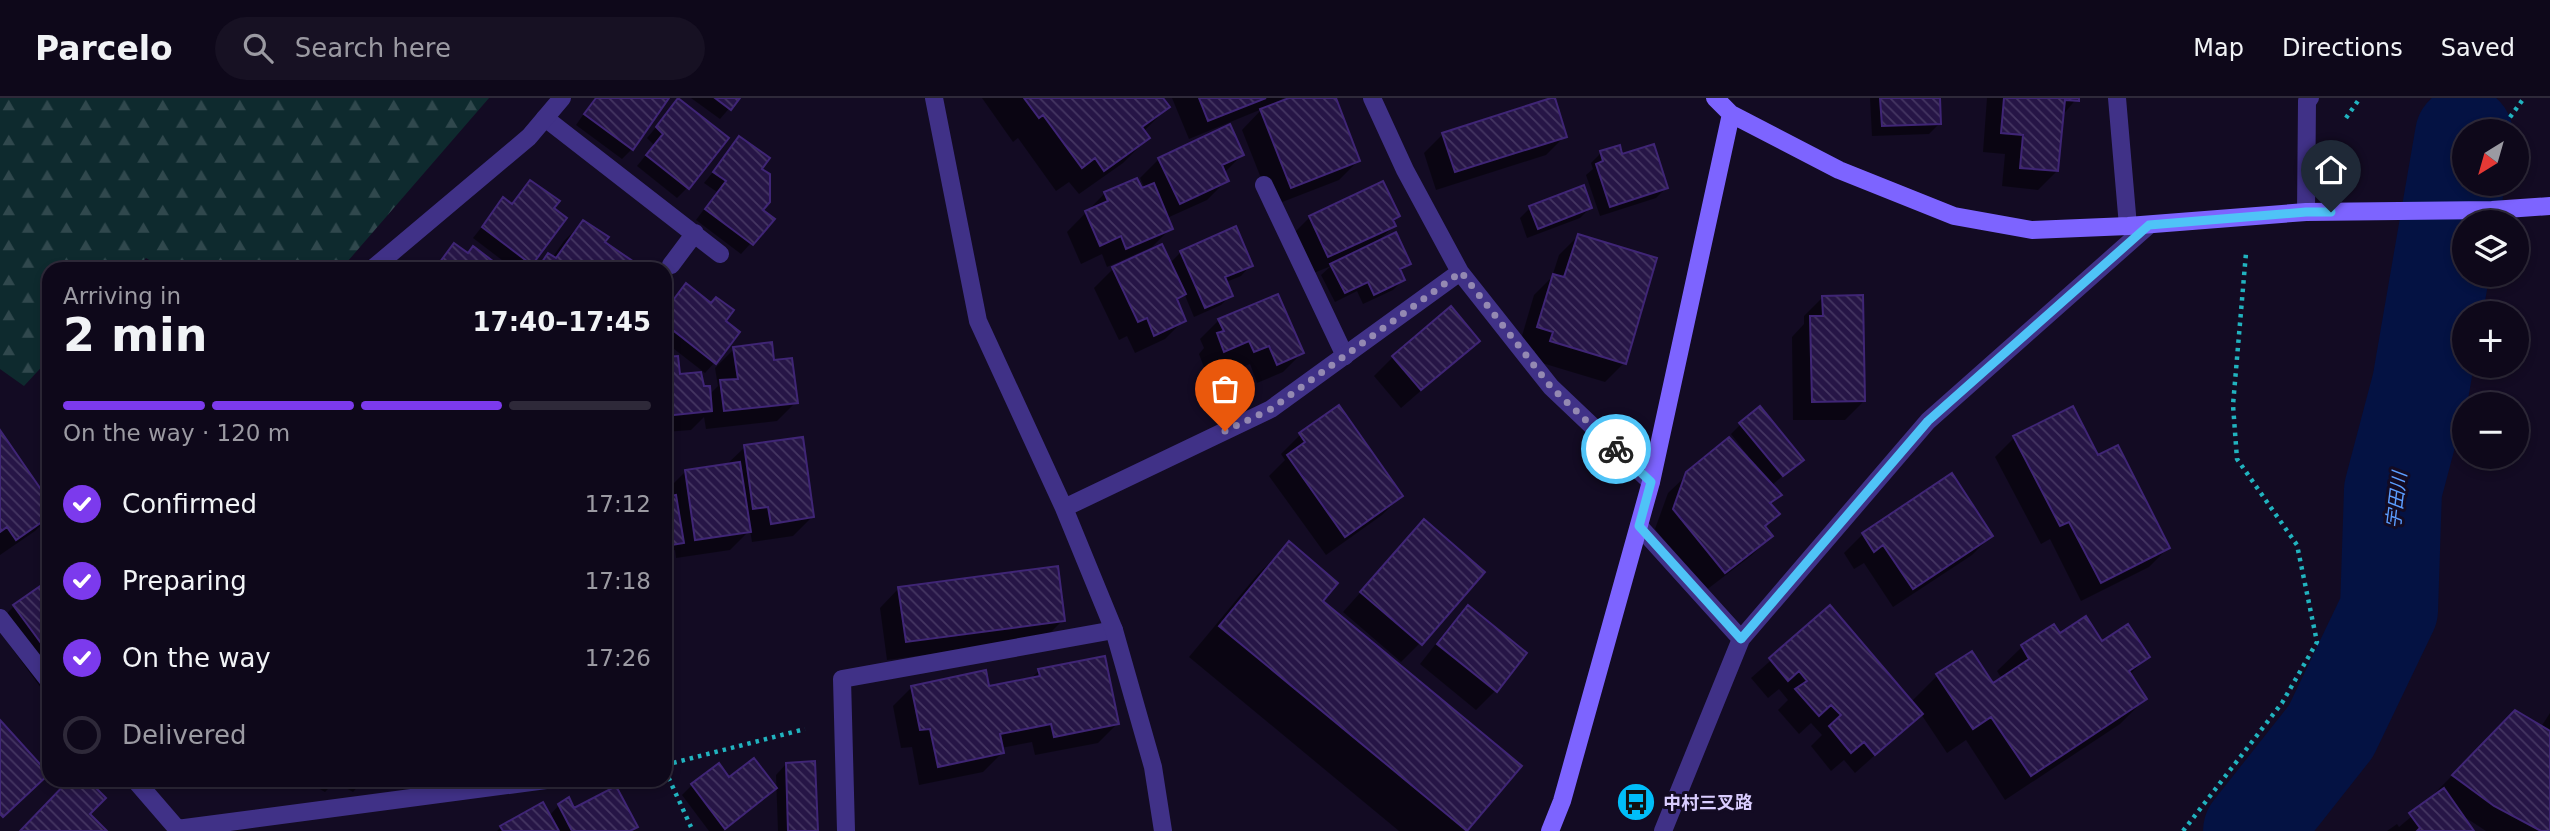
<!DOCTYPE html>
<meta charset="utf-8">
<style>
body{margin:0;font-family:"DejaVu Sans","Noto Sans JP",sans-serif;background:#171123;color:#f1f3f6;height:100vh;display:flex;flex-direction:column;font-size:26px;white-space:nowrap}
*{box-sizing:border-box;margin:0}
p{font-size:23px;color:#9b9aa2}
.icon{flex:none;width:38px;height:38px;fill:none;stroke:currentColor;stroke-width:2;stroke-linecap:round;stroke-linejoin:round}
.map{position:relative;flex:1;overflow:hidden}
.drawer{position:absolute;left:42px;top:164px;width:630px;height:525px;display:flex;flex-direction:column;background:#0e081a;border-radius:21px;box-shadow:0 4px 10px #0003,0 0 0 2px #2e2939}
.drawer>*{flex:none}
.needle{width:46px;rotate:217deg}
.buttons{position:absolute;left:2452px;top:21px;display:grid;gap:14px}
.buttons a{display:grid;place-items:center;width:77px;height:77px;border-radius:50%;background:#0e081a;box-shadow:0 4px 10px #0003,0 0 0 2px #2e2939;font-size:35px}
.pin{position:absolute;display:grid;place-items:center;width:60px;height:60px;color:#fff;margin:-72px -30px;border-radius:50% 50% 50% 0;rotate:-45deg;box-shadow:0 0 7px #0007}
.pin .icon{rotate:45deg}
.courier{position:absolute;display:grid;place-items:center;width:70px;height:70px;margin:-35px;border:5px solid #4fc3f7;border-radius:50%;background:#fff;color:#222;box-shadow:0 2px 9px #0007}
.head em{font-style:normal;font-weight:700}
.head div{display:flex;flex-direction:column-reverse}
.head{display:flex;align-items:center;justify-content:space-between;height:119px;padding:0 21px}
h1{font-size:46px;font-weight:700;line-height:52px}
.bar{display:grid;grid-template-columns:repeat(4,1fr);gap:10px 7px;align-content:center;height:84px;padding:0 21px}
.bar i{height:9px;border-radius:5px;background:#2e2939}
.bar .current{background:#7c3aed}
.bar p{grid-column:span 4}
ol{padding:0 21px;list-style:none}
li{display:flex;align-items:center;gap:21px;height:77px}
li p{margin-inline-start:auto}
li .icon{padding:7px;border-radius:50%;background:#7c3aed;color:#fff;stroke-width:4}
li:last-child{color:#9b9aa2}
li i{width:38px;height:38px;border:4px solid #2e2939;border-radius:50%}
header{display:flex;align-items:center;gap:42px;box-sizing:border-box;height:98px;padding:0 35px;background:#0e081a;border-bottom:2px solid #2e2939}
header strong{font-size:33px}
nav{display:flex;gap:38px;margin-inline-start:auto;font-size:24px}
.search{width:490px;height:63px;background:#171123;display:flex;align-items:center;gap:18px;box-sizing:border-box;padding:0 24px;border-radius:38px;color:#9b9aa2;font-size:26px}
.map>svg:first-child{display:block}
</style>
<header>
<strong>Parcelo</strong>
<div class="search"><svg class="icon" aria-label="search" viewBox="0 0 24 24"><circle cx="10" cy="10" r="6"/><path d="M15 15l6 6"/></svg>Search here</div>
<nav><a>Map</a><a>Directions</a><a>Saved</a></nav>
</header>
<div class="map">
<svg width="2550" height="733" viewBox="0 0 2550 733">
<defs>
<pattern id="forest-firs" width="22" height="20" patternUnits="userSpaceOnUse" patternTransform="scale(1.75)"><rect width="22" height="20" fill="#0e2a2e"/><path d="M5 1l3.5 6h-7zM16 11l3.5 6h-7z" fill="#30484d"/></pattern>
<pattern id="building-back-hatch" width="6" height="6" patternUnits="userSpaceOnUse" patternTransform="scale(1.75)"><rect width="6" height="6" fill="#261546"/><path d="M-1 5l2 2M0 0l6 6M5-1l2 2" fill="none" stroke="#453662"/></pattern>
</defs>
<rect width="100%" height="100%" fill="#130b23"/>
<path fill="url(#forest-firs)" d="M0,0H489L341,171H164L146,160L135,171L49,172V261L24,288L0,271Z"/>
<path fill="#0007" d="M595,0H667L632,51L622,61L576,27Z
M691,0H738L720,21Z
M982,0H1161L1168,9L1143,34L1148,40L1123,65L1079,96L1069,84L1056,93L1018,40L1013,44Z
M1172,0H1283L1276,7L1294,0H1334L1358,63L1339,82L1272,108L1242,32L1262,11L1189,41Z
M1870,0H1938L1939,26L1929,36L1872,38Z
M1987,0H2077L2062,18L2057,73L2038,92L2002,88L2005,56L1983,54Z
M678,3L688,89L677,100L637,68L654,47L647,40Z
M1443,36L1565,38L1546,57L1436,92L1424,55Z
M740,41L759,72L761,113L751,145L741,156L696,122L717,94L704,85Z
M1601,55L1621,58L1666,90L1656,100L1600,118L1586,77L1593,71L1591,65Z
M1242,57L1223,76L1226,83L1207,102L1167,120L1171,130L1152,149L1107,169L1102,156L1081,166L1067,134L1105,95L1145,91L1140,80L1159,61Z
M530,84L552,111L531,166L525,172H515L473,140L503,102L510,107Z
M1530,110H1590L1580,120L1527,140L1520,120Z
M1398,117L1392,123L1394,128L1378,143L1409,165L1399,175L1403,182L1393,192L1363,206L1357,193L1335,204L1321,177L1331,168L1309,177L1291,138L1310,119Z
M583,124L629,172H535L549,157L552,160L564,143Z
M1578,138L1624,265L1605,284L1532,262L1535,253L1519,248L1534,197L1552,179L1559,157Z
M1181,154L1251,167L1241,178L1226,184L1231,197L1221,207L1194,219L1184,195L1176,203L1184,222L1165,241L1135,255L1127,238L1119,242L1094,190L1113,171L1169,166Z
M686,188L723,224L715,264L705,275L665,244V212Z
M1823,199L1864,303L1845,322H1793L1792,239L1804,226V218Z
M1219,222L1302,255L1283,274L1257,285L1250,266L1235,272L1230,261L1205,272L1199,256L1204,250L1200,241Z
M1478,243L1401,310L1374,278L1393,259Z
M734,251L773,264L796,304L777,323L706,331L704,319L691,332L665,334V261L679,278L702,290L709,297L718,288L715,270Z
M1741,326L1801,362L1771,388L1779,397L1769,407L1778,416L1764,430L1771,438L1752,457L1705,493L1655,431L1668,395L1688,376L1748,358L1731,336Z
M0,335L49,406V419L35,433L0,457Z
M1300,337L1401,398L1382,417L1326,457L1269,378L1285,362L1281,356Z
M2014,340L2097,359L2168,450L2149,469L2081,503L2050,441L2041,446L1995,359Z
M745,349L812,419L793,438L752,444L750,432L730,452L676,460L675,452L665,456L666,393L685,374L725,368Z
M1424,423L1420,545L1401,564L1343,514Z
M1863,436L1991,438L1972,457L1893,509L1864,465L1854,471L1844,455Z
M1289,446L1321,504L1519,668L1464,733H1399L1189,559L1258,476Z
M49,484V584L41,590L0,534V523L14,508Z
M899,490L1063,522L1044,541L887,562L880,510Z
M1468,510L1524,555L1495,593L1476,612L1420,566L1449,529Z
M1830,510L1910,605L1937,578L1992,587L2002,581L1997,573L2022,549L2053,529L2059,538L2101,546L2148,559L2129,577L2145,601L2120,626L2005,702L1966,642L1947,655L1921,616L1855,675L1844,662L1831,673L1811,648L1822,637L1811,625L1799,636L1778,612L1788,602L1779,591L1768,600L1751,580Z
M1039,573L1117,626L1098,645L1035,657L1032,644L1001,650L1002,655L983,674L919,687L912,649L901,650L893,608L912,589L988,590L1029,582Z
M2515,614L2541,629L2550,615V733H2486L2463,718L2472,733H2387L2397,726L2399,729L2436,698L2434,696Z
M786,666L817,733H778L776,677Z
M303,682H364L353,694L335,684L325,694Z
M729,682L775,690L723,733H709L682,697L692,687Z
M559,707L635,729L631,733H497L501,729L549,718Z"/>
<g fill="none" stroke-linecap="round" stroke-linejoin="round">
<path stroke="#041243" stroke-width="98" d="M2252,733L2331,633L2389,512L2393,392L2421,286L2464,37"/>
</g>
<path fill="url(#building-back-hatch)" stroke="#3f2575" stroke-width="2" d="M596,0H669L633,52L584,16Z
M678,0L729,40L689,91L646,57L663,36L656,29Z
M715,0H740L731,12Z
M1024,0H1163L1170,9L1142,29L1150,40L1104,73L1095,60L1082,70L1043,17L1039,20Z
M1199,0H1266L1208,23Z
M1289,0H1336L1360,63L1291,90L1260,11Z
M1551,0H1555L1567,39L1455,74L1442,35Z
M1880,0H1940L1941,26L1882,28Z
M2004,0H2079V3L2065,2L2058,73L2020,70L2023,37L2001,35Z
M1230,26L1244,57L1222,67L1229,83L1180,106L1158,60Z
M739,38L770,60L762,71L770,76V104L763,112L775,121L753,147L705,111L726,83L713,74Z
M1654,46L1668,90L1610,109L1596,66L1603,63L1600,53L1620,47L1622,56Z
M1137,80L1142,90L1154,85L1173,131L1126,151L1121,138L1100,148L1085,113L1108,103L1104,94Z
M530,82L560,103L554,110L567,120L532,167L482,129L503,99L512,106Z
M1383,83L1400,118L1393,122L1396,128L1328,159L1309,118Z
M1584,87L1592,110L1538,131L1529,108Z
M583,122L609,139L605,144L634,164L629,169L633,172H546L540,167L548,155L556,160Z
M1236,128L1253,168L1225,179L1233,198L1205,210L1180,153Z
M1396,134L1411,166L1400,171L1405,182L1374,197L1368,184L1345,195L1330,166Z
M1578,136L1657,160L1626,266L1550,243L1553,234L1537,229L1553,176L1564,179Z
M454,145L468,155L473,148L494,164L490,169L493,172H434Z
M1162,146L1186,196L1177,201L1186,223L1154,238L1147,220L1138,224L1112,169Z
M686,185L711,205L716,199L734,212L726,223L740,234L716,266L665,226V213Z
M1278,196L1304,255L1277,267L1269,248L1254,254L1249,243L1224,254L1217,235L1224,233L1218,221Z
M1863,197L1865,303L1812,304L1810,218H1823L1822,198Z
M1451,208L1480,243L1421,292L1392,258Z
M772,244L774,262L792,260L798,305L724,313L720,282L738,281L733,249Z
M678,258L680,276L701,274L704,288H710L712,313L665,318V259Z
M1339,307L1403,398L1345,439L1287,357L1305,344L1299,335Z
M1760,308L1804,362L1783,378L1739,325Z
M2073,308L2098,357L2118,347L2170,450L2101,485L2069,424L2060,428L2013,338Z
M0,332L49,403V419L16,442L7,429L0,434Z
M803,339L814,419L771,426L768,409L753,411L744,347Z
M1729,339L1782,397L1770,405L1780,416L1765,428L1773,438L1725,475L1673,411L1686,374Z
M740,364L751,434L695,442L685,372Z
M1952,375L1993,438L1913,491L1883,447L1874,454L1862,435Z
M676,397L684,445L665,448V399Z
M1424,421L1485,474L1422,547L1360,494Z
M1289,443L1338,485L1323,503L1522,668L1467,733L1219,528Z
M1058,468L1065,523L906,544L898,489Z
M49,482V556L13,507Z
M1468,507L1527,555L1497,594L1437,546Z
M1830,507L1923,616L1875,657L1864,644L1851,655L1829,628L1841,617L1831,607L1819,618L1795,591L1807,583L1799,573L1788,583L1769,560Z
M2086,518L2102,543L2128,526L2150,559L2129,573L2147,601L2031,678L1991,619L1973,631L1936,576L1972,553L1993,585L2029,561L2021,547L2054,526L2060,535Z
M1105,558L1119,626L1054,639L1051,626L1000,636L1004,655L938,669L930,631L920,632L911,588L986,572L989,588L1040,578L1038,571Z
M2515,612L2550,633V733H2541L2494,708L2452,677Z
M0,622L49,676L3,719L0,716Z
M754,660L777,690L725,731L691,686L719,665L729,679Z
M815,663L818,733H788L786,665Z
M69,682H88L106,700L90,716L107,733H20Z
M616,688L638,729L630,733H572L558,706L569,699L574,710Z
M2444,690L2474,733H2417L2420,730L2409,715Z
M543,704L559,733H503L500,728Z"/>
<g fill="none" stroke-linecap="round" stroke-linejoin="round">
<path stroke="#21b3bf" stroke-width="4.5" stroke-dasharray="3.5 5" stroke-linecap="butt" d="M2346,20L2360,0
M2500,33L2524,0
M665,667L805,631
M665,672L691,729
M2183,733L2282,605L2317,544L2297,447L2237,361L2233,307L2246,155"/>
<path stroke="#403187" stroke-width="18" d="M2117,0L2128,128
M545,20L720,156
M1264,87L1345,258
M2306,114L2307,3L2310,0
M671,167L695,135
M846,733L842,581L1114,532"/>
<path stroke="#403187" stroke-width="18" d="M934,0L978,223L1064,410
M1372,0L1405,72L1460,174L1551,289L1651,384
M371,172L529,39L562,0
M1639,428L1741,541
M0,520L49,583
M135,682L179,733
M177,731L546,682
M1163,733L1153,669L1114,532L1064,410L1271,311L1460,174
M1663,733L1741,541L1928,323L2149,127"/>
<path stroke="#7d64ff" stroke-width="18" d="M1715,0L1731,16L1839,72L1954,118L2032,132L2128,128L2306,114L2492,112L2550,108
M1550,733L1562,703L1651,384L1731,16"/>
</g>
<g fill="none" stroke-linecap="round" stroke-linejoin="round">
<path stroke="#9489b2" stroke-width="7" stroke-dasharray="0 12.6" d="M1225,333L1271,311L1461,174L1551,289L1616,351"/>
<path stroke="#4fc3f7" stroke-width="9" d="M1616,351L1651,384L1639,428L1741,541L1928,323L2149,127L2306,114H2331"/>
</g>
<defs>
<g id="bus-disc" transform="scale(2.0125)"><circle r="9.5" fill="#00bdf8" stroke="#130b23"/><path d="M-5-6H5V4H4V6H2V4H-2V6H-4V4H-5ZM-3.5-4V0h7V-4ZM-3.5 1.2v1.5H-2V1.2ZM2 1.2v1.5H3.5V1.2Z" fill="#111"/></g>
</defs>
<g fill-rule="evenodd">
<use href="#bus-disc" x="1636" y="704"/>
</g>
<g text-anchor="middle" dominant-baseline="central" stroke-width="6" stroke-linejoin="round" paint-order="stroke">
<g font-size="18" font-weight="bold" fill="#dacdff" stroke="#130b23" text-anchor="start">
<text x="1663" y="704">中村三叉路</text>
</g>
<g font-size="19" font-style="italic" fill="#5b9dff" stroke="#130b23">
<text transform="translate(2396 402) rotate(-83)">宇田川</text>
</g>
</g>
</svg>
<div class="buttons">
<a><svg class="needle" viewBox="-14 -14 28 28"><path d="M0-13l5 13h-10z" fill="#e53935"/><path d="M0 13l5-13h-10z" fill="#9b9aa2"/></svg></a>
<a><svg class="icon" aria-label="layers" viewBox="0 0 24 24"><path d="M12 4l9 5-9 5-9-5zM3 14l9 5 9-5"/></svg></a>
<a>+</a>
<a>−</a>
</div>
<div class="pin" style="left:1225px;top:333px;background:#ea580c"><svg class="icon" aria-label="bag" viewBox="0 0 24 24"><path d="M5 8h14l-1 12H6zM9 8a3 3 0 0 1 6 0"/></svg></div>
<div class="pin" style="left:2331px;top:114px;background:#1f2937"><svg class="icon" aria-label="home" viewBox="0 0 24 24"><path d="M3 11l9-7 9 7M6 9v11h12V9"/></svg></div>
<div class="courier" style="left:1616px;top:351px"><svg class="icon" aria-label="bike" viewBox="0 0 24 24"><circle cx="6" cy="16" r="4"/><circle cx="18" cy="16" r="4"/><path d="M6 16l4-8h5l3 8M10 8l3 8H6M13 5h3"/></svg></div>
<section class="drawer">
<div class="head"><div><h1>2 min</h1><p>Arriving in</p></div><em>17:40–17:45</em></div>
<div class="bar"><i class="current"></i><i class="current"></i><i class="current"></i><i></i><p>On the way · 120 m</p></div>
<ol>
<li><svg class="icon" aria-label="check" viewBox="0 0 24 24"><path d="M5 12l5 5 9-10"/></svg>Confirmed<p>17:12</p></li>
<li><svg class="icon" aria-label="check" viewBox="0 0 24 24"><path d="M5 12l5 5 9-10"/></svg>Preparing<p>17:18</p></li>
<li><svg class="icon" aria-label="check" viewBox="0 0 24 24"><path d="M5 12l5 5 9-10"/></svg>On the way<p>17:26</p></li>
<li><i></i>Delivered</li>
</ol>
</section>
</div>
